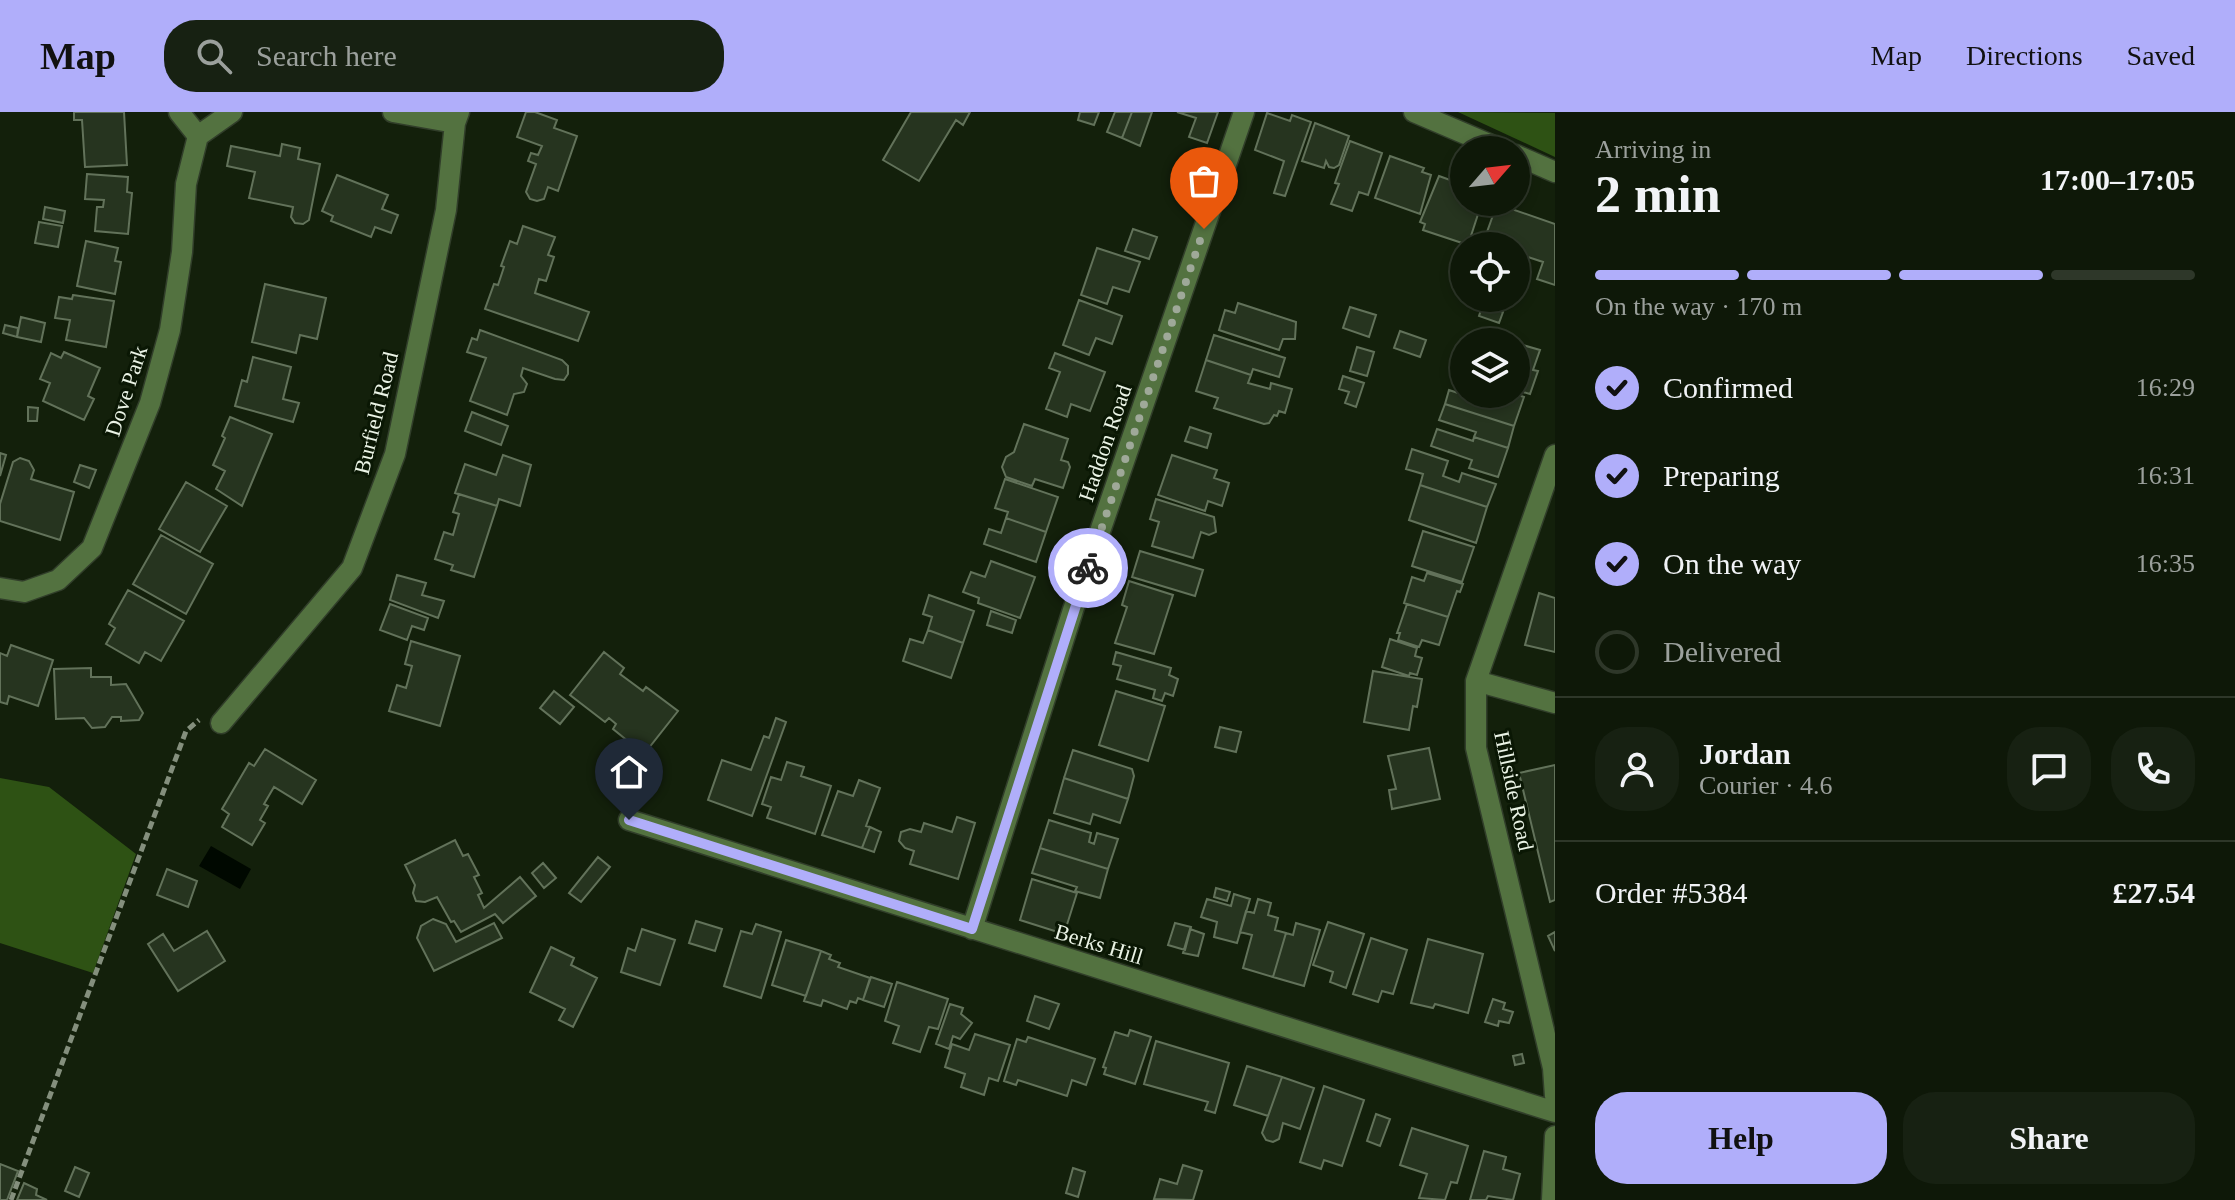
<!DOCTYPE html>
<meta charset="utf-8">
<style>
body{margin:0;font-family:"Times New Roman",serif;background:#172112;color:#f1f3f6;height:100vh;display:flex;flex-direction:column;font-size:30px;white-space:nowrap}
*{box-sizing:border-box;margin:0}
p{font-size:26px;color:#9ba09c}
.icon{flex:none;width:44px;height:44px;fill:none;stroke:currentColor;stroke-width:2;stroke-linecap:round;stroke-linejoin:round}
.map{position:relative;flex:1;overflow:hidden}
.sheet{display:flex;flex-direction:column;background:#0e1808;width:680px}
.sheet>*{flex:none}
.needle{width:52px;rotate:62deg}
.tools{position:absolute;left:1450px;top:24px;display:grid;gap:16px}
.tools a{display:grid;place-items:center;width:80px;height:80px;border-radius:50%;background:#0e1808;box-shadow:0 4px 12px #0003,0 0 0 2px #2e3729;font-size:40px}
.pin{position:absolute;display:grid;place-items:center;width:68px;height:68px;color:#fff;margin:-82px -34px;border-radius:50% 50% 50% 0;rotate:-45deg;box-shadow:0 0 8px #0007}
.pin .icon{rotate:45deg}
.courier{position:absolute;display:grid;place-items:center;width:80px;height:80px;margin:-40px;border:6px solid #b0aefa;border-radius:50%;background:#fff;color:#222;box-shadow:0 2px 10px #0007}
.headline em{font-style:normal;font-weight:700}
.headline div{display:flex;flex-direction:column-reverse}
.headline{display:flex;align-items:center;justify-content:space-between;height:136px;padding:0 40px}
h1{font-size:52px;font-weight:700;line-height:60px}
.bar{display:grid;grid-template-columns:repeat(4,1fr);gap:12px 8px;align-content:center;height:96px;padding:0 40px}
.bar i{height:10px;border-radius:6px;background:#2e3729}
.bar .current{background:#b0aefa}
.bar p{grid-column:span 4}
.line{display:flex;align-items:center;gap:20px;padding:0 40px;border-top:2px solid #2e3729}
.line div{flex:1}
.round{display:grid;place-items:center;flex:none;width:84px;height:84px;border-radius:32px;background:#172112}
ol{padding:0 40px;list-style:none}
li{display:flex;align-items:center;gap:24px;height:88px}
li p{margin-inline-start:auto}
li .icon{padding:8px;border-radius:50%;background:#b0aefa;color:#111;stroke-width:4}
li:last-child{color:#9ba09c}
li i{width:44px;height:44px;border:4px solid #2e3729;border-radius:50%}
.primary-button{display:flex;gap:16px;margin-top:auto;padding:16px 40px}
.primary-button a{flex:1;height:92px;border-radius:32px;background:#b0aefa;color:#111;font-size:32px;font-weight:700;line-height:92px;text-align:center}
.primary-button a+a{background:#172112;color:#f1f3f6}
header{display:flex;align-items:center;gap:48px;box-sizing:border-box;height:112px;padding:0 40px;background:#b0aefa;color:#111}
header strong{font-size:38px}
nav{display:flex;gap:44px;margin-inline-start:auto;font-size:28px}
.search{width:560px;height:72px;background:#172112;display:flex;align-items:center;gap:20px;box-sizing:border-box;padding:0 28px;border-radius:32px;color:#9ba09c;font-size:30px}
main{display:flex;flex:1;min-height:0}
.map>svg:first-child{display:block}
</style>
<header>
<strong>Map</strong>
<div class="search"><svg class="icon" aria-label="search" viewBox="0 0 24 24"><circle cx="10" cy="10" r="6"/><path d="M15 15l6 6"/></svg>Search here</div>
<nav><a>Map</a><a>Directions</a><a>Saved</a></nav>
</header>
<main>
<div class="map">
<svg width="1555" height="1088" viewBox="0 0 1555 1088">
<rect width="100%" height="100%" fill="#13200b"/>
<path fill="#2e5214" d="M1458,0L1555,1V45Z
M0,666L49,675L136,742L93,861L0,831Z"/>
<path fill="#000800" d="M211,734L251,757L240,777L199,754Z"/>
<path fill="#26341f" stroke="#62725a" stroke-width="2" d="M74,0H124L127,53L85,55L82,8H74Z
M526,0H535L557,8L554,16L577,24L558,79L548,75L544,87L537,89L530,87L526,80L536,52L528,49L531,41L538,43L542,34L517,25Z
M911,0H970L963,13L956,8L919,69L883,48Z
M1080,0H1099L1094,13L1078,8Z
M1115,0H1132L1122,26L1107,20Z
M1132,0H1152L1140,34L1122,26Z
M1177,0H1218L1207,31L1189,25L1196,6Z
M1267,1L1290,9L1292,3L1311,10L1285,84L1274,81L1284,49L1255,38Z
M1315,11L1349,24L1339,53L1334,56L1329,55L1326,49L1324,56L1302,49Z
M1350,29L1382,41L1368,83L1359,80L1352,99L1331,92L1339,72L1335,71Z
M282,32L300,36L298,47L320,52L309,108L303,112L295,111L291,105L293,95L249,86L255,60L227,54L231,34L280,44Z
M1390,44L1424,56L1422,60L1431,63L1420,102L1375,86Z
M87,62L128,65L127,80L132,81L128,122L95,119L97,95H103L104,88L85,87Z
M337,63L388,83L382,97L398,103L391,121L375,115L371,125L331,109L333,104L322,99Z
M1439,64L1464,73V90H1482L1468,133L1423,118L1425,112L1420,110Z
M1497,92L1555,112V173L1537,167L1543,150L1528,145L1524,157L1516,154V134H1482Z
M45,95L65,99L63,111L43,107Z
M39,110L62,114L58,135L35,131Z
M523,114L555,125L548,143L554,145L546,169L539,167L535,181L589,200L578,229L485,197L494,172L498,173L504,155L501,154L510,129L517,132Z
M1133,117L1157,125L1149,147L1125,139Z
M86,129L118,136L115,149L121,150L115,182L77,174Z
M1097,136L1140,150L1129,180L1113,175L1107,192L1081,183Z
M265,172L326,186L317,227L300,223L296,241L252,230Z
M73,183L114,189L106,235L66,228L70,208L55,206L59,185L72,187Z
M1079,188L1122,204L1112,232L1096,226L1089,243L1063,233Z
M1238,191L1296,210L1295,227H1283L1279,238L1219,218L1225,198L1235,201Z
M1483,192L1503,200L1499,211L1479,204Z
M1350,195L1376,203L1369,225L1343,216Z
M21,205L45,211L41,230L17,225Z
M5,213L18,216L17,225L3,221Z
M480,218L562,248L568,254V262L564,268L555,267L523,256L521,264L527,272L524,280L514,282L507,303L470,289L486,246L467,240L472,226L477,228Z
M1400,219L1426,228L1420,245L1394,236Z
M1214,223L1285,246L1279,265L1253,257L1251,263L1206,248Z
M1493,225L1501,228L1502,226L1514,230H1486Z
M1516,231L1540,238L1533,258L1538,259L1530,282L1516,278Z
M1357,235L1374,240L1367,264L1350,259Z
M64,240L100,256L88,284L94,287L84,308L43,289L50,271L40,267L51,241L61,246Z
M1055,241L1105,260L1090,299L1071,292L1067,305L1046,297L1060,260L1049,256Z
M253,245L291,255L283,287L299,291L293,310L235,294L242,268L247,270Z
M1206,248L1251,263L1248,271L1270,277L1271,271L1292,277L1285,301L1279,299L1277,304L1274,303L1269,311L1264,312L1214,296L1218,286L1196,279Z
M1343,264L1364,271L1356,295L1345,291L1349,280L1339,277Z
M1449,278L1467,284L1468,282H1515L1524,285L1514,314L1445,292Z
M1445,292L1514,314L1508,336L1474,325L1476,320L1439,308Z
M28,295L38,296L37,309H28Z
M472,300L508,314L501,333L465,319Z
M230,305L272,322L242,394L216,377L225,359L213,353L225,326L222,324Z
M1024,312L1068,327L1061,348L1068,350L1070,355L1063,376L1035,367L1032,374L1006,365L1002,355L1006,345L1014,340Z
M1190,315L1211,322L1207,336L1185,329Z
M1437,317L1473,329L1474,325L1508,336L1498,365L1469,356L1472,348L1431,334Z
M1412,337L1448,349L1443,364L1459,370L1462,361L1496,372L1487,395L1420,373L1423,362L1406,357Z
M0,341L6,343L0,364Z
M503,343L531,353L520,394L499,387L497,394L455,381L465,352L496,363Z
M1172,343L1217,358L1214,366L1229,371L1222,394L1208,389L1205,399L1158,383Z
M20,346L29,349L34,358L31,367L74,380L60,428L0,409V392L13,350Z
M80,353L96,358L89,376L74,370Z
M1005,367L1058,385L1046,420L1006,406L1008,400L995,396Z
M186,370L227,394L200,440L159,417Z
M1420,373L1487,395L1476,431L1409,408Z
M459,382L497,394L474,465L451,458L453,453L435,447L444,420L453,423L459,402L453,400Z
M1156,387L1214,405L1216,420L1209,423L1201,420L1193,446L1152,434L1159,410L1150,407Z
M1006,406L1046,420L1036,450L984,432L989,417L1001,421Z
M1423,419L1474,435L1462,470L1412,454Z
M161,423L213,452L186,502L133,472Z
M1140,439L1203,458L1195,484L1132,465Z
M991,449L1035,465L1020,506L978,491L979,486L963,480L971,460L985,465Z
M1427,461L1463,472L1460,480L1457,479L1448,505L1404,491L1412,465L1424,469Z
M397,463L426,471L422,483L444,489L438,506L390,488Z
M1129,469L1173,483L1154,542L1115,531L1127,495L1122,493Z
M128,478L184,509L161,549L145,540L139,551L106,532L115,516L109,512Z
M1539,481L1555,486V540L1525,533Z
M929,483L974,499L963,531L928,518L932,505L923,502Z
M390,492L428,506L424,518L412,514L407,528L380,518Z
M1407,492L1448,505L1439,533L1422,528L1419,535L1398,528L1400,521H1397Z
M991,499L1016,508L1012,521L987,513Z
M928,518L963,531L951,566L903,549L910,527L923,531Z
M1390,527L1417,536L1415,544L1422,546L1417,563L1410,561L1409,564L1382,555Z
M411,529L460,544L440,614L389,599L397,573L406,576L412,554L405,552Z
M11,533L53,548L38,594L9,584L7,592L0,590V541L7,544Z
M604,540L624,556L620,562L643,579L646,575L678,599L644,642L613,617L616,612L609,606L605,610L570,583Z
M1116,540L1171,556L1169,563L1178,567L1173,584L1165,581L1162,589L1153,586L1155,578L1117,567L1121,554L1113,552Z
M91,556V565H111V573L126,572L143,601L139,608L121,609V605H112L105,615L92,616L84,606L56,607L54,557Z
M1373,559L1422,567L1417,595L1413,594L1409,618L1364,610Z
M554,579L574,595L560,612L540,596Z
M1116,579L1165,594L1148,649L1099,633Z
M776,606L786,610L752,704L708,688L722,648L751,658L764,624L769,626Z
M1220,615L1241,620L1236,640L1215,635Z
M1429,636L1440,687L1392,697L1389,678L1396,677L1388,644Z
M265,637L316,668L302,692L274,675L264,692L268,694L260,708L265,711L252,733L222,715L229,702L222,697L249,651L254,654Z
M1073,638L1132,657L1134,664L1128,687L1064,666Z
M787,650L804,655L801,664L831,674L815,722L767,706L771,695L762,692L771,665L781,668Z
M1555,653V788L1550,790L1519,661Z
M1064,666L1128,687L1120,711L1093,702L1090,712L1054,701Z
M859,668L880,676L866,714L870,715L862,736L822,723L838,679L853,684Z
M957,705L975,711L958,767L910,752L914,739L905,736L899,729L901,720L910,717L921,720L924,711L952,720Z
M1049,708L1091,721L1089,730L1094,732L1097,721L1118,727L1108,757L1040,736Z
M870,715L881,720L874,740L862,736Z
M455,728L463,744L468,742L479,763L474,765L482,781L478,783L484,796L520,765L536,784L503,811L495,802L461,820L454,809L451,810L437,785L425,790L416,789L413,781L415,773L405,753Z
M1040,736L1108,757L1100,786L1075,779L1077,775L1032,761Z
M598,745L610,755L581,790L569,781Z
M543,751L556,766L544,776L532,761Z
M167,757L197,769L188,795L157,783Z
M1032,767L1077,781L1064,822L1020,808Z
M1216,776L1230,780L1227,789L1214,785Z
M1234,782L1250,787L1237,831L1214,825L1217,810L1201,805L1207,787L1231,794Z
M1258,787L1271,791L1268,803L1278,806L1275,818L1286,821L1273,865L1243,856L1252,823L1240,820L1246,799L1254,801Z
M433,807L446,812L456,830L494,811L502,826L434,859L417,826L421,814Z
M696,809L722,817L715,839L689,831Z
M1328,810L1364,822L1346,876L1330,870L1333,860L1313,853Z
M1175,811L1191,815L1185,838L1168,833Z
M1296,811L1320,818L1304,874L1273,865L1286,821L1293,823Z
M756,812L781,820L761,886L724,874L741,819L752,822Z
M642,817L675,828L660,873L621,860L628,836L635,839Z
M1190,817L1204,822L1198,844L1183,841Z
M207,819L225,849L178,879L148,832L163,822L174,839Z
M1555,820V839L1548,824Z
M1371,826L1407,838L1393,882L1382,879L1378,890L1353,882Z
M1428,827L1483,842L1468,901L1435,892L1433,896L1411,891Z
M786,828L821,839L806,884L772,873Z
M551,835L574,846L571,853L597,866L573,915L559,908L565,897L530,880Z
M821,839L831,843L829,847L840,851L838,855L870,866L863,888L858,886L856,891L850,889L847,897L823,888L821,894L804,889Z
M871,865L892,872L884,895L863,888Z
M897,870L948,887L938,917L929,915L920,940L893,931L899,914L885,909Z
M1035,884L1059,892L1049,917L1027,909Z
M1493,887L1505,891L1503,897L1513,900L1509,911L1499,909L1498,914L1485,910Z
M950,892L963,896L961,902L972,911L960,927L953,924L949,937L936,932Z
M1130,918L1151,925L1135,972L1104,962L1106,956L1103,955L1115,920L1128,924Z
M975,922L1010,933L998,969L989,966L984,983L961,975L965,962L945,955L952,932L969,938Z
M1028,925L1095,947L1086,973L1072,968L1067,984L1018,968L1016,973L1004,969L1017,927L1026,930Z
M1156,929L1229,951L1215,1001L1205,998L1208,990L1144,972Z
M1522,942L1524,951L1515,953L1513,944Z
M1247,954L1282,965L1268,1004L1234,993Z
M1282,965L1314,976L1300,1017L1283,1011L1279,1027L1273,1030L1266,1028L1262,1021Z
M1324,974L1364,988L1342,1054L1324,1048L1321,1057L1300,1050Z
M1376,1002L1390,1007L1380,1034L1367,1029Z
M1412,1016L1468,1034L1457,1071L1451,1070L1445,1088L1419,1086L1427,1062L1400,1053Z
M1484,1039L1506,1045L1503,1057L1520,1062L1513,1088L1488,1084L1486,1088H1470Z
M0,1052L18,1059L7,1088H0Z
M1183,1053L1202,1059L1193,1088L1154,1087L1160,1067L1177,1072Z
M75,1055L89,1061L79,1085L65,1079Z
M1073,1056L1085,1060L1078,1085L1066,1081Z
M24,1071L37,1077L36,1083L47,1088H17Z"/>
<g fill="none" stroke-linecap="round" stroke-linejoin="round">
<g stroke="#313e2a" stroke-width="23">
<path id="minor" d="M179,0L198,24
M393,0L455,11
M1555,343L1476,569V636L1553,956L1555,984
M0,476L24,480L58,468L92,436L150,291L170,218L182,140L186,72L198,24L232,0
M1476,569L1555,591
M221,611L352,456L395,342L446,98L455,11L459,0
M629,708L1555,1000
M972,817L1073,498L1244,0
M1552,1088L1555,1024"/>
</g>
<g stroke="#313e2a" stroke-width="23">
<path id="tertiary" d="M1414,0L1503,38
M1516,43L1555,60"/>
</g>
<path stroke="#848f7d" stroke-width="5" stroke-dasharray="8 4" stroke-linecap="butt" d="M11,1088L186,619L199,608"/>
<use href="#minor" stroke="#537240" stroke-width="20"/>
<use href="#tertiary" stroke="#537240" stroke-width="20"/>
</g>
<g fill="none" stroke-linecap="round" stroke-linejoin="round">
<path stroke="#9fa999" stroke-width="8" stroke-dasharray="0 14.4" d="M1088,456L1204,117"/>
<path stroke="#b0aefa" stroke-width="10" d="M629,708L972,817L1088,456"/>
</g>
<g text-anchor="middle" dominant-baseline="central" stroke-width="6" stroke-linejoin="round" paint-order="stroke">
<g font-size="22" fill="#eaf3e5" stroke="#0a1704">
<text transform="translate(126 279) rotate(-72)">Dove Park</text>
<text transform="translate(376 301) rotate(-76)">Burfield Road</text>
<text transform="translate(1105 331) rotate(-71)">Haddon Road</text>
<text transform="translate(1514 679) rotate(78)">Hillside Road</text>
<text transform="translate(1099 832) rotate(17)">Berks Hill</text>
</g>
</g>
</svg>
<div class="tools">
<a><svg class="needle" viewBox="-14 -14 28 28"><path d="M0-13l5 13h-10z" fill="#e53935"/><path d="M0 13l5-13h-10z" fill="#9ba09c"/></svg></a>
<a><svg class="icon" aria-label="locate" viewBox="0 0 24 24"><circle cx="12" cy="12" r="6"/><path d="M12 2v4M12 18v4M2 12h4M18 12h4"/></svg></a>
<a><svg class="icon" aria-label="layers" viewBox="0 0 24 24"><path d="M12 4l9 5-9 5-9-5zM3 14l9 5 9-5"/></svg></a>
</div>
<div class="pin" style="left:1204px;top:117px;background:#ea580c"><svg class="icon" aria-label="bag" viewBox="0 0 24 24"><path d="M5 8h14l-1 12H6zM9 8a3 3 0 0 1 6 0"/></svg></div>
<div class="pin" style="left:629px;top:708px;background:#1f2937"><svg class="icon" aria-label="home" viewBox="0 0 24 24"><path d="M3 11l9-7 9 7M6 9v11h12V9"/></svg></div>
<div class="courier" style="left:1088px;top:456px"><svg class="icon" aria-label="bike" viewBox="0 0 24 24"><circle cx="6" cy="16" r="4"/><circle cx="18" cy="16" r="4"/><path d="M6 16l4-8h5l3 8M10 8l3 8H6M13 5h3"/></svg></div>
</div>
<section class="sheet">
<div class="headline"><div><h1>2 min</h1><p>Arriving in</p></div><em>17:00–17:05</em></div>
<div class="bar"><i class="current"></i><i class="current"></i><i class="current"></i><i></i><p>On the way · 170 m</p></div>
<ol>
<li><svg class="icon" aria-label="check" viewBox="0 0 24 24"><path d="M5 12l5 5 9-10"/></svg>Confirmed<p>16:29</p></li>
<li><svg class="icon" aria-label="check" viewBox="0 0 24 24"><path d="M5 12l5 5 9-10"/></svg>Preparing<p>16:31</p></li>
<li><svg class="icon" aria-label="check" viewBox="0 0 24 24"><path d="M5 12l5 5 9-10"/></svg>On the way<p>16:35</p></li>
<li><i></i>Delivered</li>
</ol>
<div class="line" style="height:144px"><a class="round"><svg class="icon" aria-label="person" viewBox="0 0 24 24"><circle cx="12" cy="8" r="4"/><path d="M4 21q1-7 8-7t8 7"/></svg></a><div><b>Jordan</b><p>Courier · 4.6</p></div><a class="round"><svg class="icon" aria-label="chat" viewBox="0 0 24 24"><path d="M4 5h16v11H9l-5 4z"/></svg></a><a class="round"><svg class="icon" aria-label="phone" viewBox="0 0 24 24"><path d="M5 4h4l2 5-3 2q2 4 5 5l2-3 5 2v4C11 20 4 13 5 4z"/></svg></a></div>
<div class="line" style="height:104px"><div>Order #5384</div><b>£27.54</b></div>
<div class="primary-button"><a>Help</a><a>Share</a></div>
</section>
</main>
